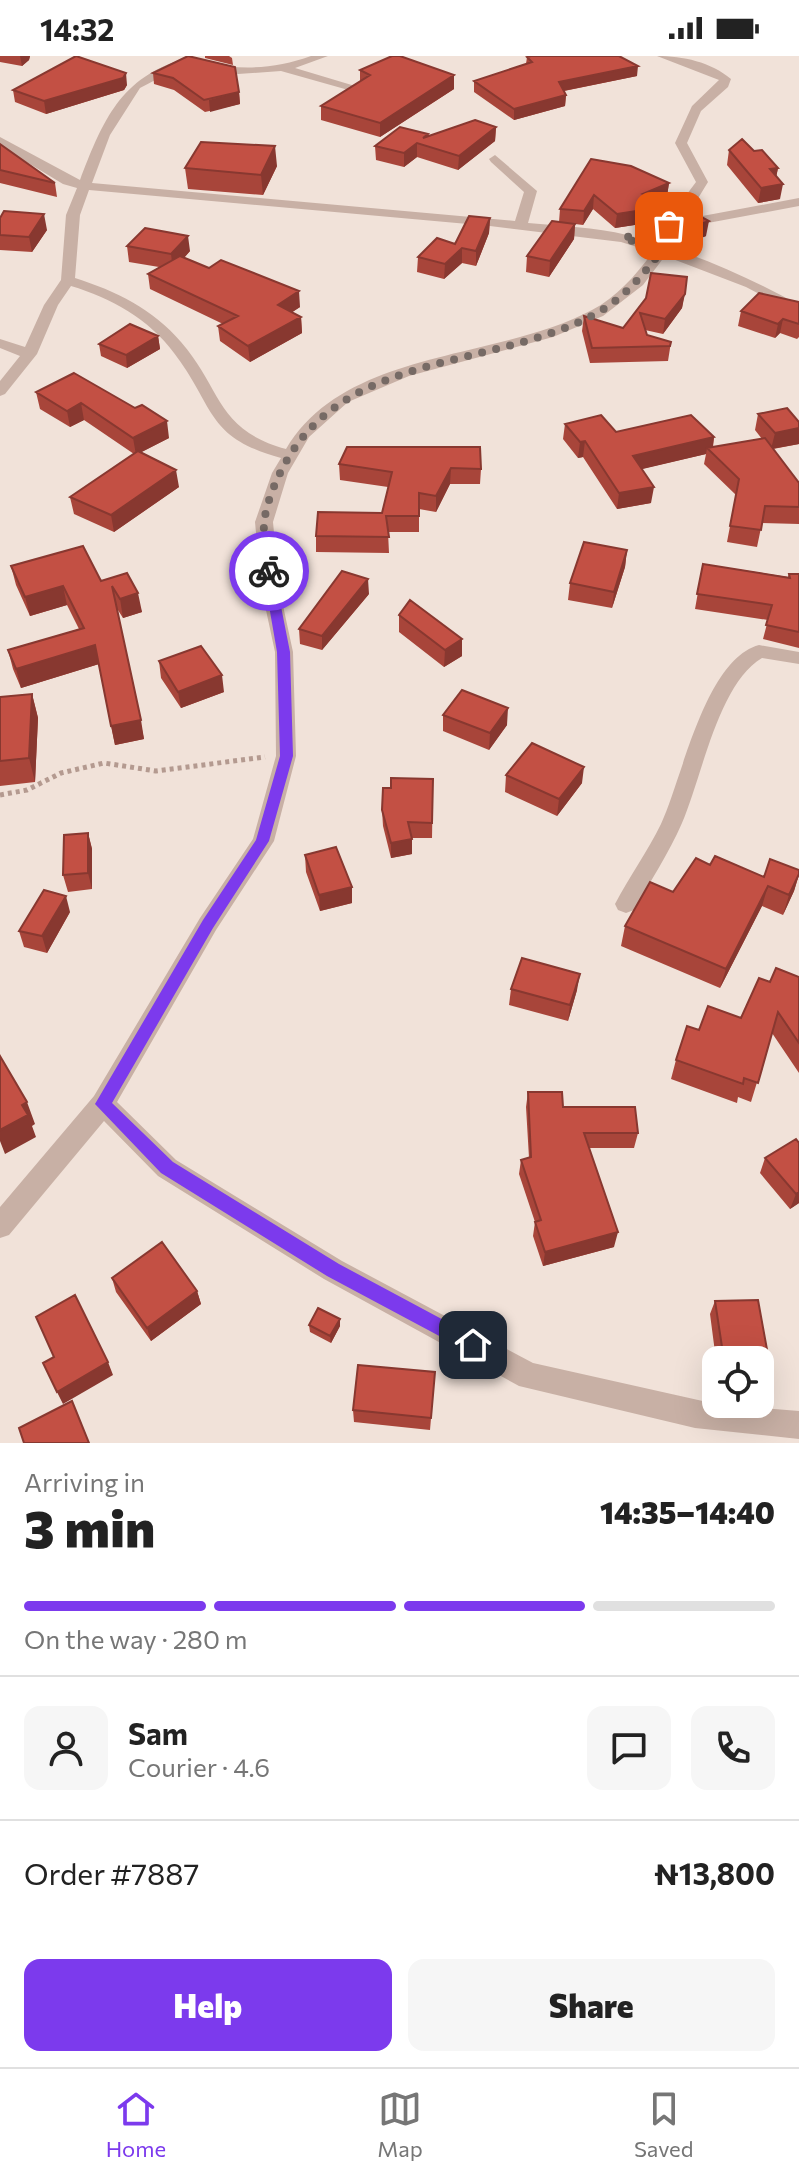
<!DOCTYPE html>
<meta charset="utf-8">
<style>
body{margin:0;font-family:Commissioner,sans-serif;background:#f6f6f6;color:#222;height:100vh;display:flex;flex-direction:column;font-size:30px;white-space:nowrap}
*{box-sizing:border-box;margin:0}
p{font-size:26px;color:#767676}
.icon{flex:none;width:44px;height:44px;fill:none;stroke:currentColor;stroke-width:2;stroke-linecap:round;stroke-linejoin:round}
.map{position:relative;height:1387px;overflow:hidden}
.sheet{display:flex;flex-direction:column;background:#fff;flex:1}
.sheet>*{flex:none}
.tools{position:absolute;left:702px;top:1290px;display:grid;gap:16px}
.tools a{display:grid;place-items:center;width:72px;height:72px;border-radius:16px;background:#fff;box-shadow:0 8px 32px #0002;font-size:40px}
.pin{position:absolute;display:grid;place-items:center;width:68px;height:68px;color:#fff;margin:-34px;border-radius:16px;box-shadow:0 4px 12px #0006}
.courier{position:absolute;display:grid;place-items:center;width:80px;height:80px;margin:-40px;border:6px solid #7c3aed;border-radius:50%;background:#fff;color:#222;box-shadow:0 2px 10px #0007}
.overview em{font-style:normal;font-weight:800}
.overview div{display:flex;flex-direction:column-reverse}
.overview{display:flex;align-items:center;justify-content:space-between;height:136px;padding:0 24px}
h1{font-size:52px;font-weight:800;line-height:60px}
.bar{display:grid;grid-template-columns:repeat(4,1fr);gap:12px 8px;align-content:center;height:96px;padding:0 24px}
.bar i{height:10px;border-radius:6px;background:#e0e0e0}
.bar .on{background:#7c3aed}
.bar p{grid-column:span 4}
.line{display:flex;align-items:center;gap:20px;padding:0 24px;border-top:2px solid #e0e0e0}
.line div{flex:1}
.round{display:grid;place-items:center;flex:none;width:84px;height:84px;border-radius:16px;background:#f6f6f6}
.button{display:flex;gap:16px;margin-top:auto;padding:16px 24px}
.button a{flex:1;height:92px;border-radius:16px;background:#7c3aed;color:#fff;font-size:32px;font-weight:800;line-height:92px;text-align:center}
.button a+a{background:#f6f6f6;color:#222}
.status{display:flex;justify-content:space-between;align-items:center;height:56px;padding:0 40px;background:#fff;direction:ltr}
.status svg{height:22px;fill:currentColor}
.tabs{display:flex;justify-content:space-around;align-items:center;height:112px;border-top:2px solid #e0e0e0;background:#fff;font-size:22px;color:#767676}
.tabs a{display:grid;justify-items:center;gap:4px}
.tabs .on{color:#7c3aed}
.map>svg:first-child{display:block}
</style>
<div class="status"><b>14:32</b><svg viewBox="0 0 49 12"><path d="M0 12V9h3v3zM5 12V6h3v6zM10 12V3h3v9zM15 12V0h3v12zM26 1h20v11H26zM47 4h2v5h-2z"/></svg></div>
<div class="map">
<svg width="799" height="1387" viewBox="0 0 799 1387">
<rect width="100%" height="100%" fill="#f1e2d9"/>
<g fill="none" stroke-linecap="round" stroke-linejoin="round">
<path stroke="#b49a90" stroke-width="5" stroke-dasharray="4 4" stroke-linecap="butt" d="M0,739L27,734L61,717L104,707L156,715L265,701"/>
<path fill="#c8b0a5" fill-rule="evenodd" d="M311,0H328L295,12L365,33L359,37L281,15L238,18L203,10L209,7C244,15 277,12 311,0Z
M657,0C683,0 711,6 731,23L728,31L701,55L687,87L708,126L697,144L646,179L641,178V172L687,138L696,126L675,87L692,50L719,24Z
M178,5L182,6V10L140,32L110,79L92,127L515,165L524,136L491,106L489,103L495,99L537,135L528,167C560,170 595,171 627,179C687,194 745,219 799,249V259L746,231L665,200L643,229L603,260L553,281L409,320L348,346L309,381L288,417L273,466L279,531L293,596L296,700L274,785L216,874L117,1046L176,1104L342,1205L533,1307L716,1348L799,1355V1383L695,1372L519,1330L324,1223L158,1120L104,1065L9,1179L0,1182V1151L94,1040L200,862L253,783L276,700L275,596L261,531L255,466L272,417L281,402C205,381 216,352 174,297C149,263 111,242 71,230L58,249L37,298L5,338L0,340V325L20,300L0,292V283L25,291L44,249L61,224L66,159L77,132L63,128L0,90V81L80,124C101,70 118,24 178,5ZM89,134L490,170L621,186L653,196C636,219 617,241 592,254C497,305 346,292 286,393C216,374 222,333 181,286C153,253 116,235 75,222L80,159Z
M799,142V150L681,172L674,168L681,164Z
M759,589L799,596V608L762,602C718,628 702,721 682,767C669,797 650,826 634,854L626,857L618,854L615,848C629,821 648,795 661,768C683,720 705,604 759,589Z"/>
</g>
<path fill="#a8453a" d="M0,0H30L29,4L22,10L0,6Z
M205,0H229L232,2L233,9L205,2Z
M527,1L637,20L564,35L566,39L565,50L514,64L474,36V25L526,8Z
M360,14L454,19V33L380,81L321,64V50L360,25Z
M153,17L239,36L240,48L205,56L174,34L154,28Z
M127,29L124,34L46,58L15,46L13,34Z
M496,71L495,85L458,114L417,101L404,111L376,104L375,90L428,80Z
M0,88L55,127L57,141L0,127Z
M729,94L754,95L778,112L776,121L780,143L758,147L727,109Z
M591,103L669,127L667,140L658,144L656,157L641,168L615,172L593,153L583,169L575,168L574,183L549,221L526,216L527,200L559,166L560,153Z
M277,110L263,139L188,133L185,112Z
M0,162L47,174L32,196L0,194Z
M490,162L489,177L476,210L462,207L444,223L417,216L418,201L455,188Z
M660,163L706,180L679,191L658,178Z
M127,190L190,195L184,202L300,251L292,256L301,261L302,277L250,306L220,285L218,270L223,268L150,233L148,218L159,211L129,206Z
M687,221L682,252L663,278L645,274L647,279L671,286L668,305L590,307L582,275L584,260L623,272L646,242Z
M799,246V281L797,283L780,277L775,282L738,270L741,255Z
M158,280L160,293L127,312L101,300L99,288Z
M74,317L169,382L141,396L179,431L114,476L74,458L70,441L134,398L84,364L70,371L40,353L36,336Z
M758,358L799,366V388L773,393L799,427V468L762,467L757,491L727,486L736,439L704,408L706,398L641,413L651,447L617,453L583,401L578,402L563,383L565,368L616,376L714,381L713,391L762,383L755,374Z
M339,408L481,413L480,428H450L436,456L419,453V476H388L389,497L316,496V480L382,457L388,431L340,424Z
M627,494L625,511L612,552L568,544L570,527Z
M703,508L788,521L789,518H799V592L763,583L768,564L695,553Z
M11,510L101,525L127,517L142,556L123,562L116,551L144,683L115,689L99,608L21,632L13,613L8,594L79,573L67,549L30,560L16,529Z
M369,538L322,594L300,588L299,573Z
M399,559L462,600L444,611L399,576Z
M159,605L224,636L181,652L161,622Z
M32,638L38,662L35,726L0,730V641Z
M443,659L507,669L489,694L443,675Z
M506,719L582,727L557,760L505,736Z
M433,723L432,782H412V798L391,802L383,770L382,754L391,732Z
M88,777L92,793V833L68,836L63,819Z
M305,799L352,831V847L320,855L306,816Z
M710,809L764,821L799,814V819L794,835L783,859L762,850L720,932L621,890L625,870Z
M70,856L47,897L24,891L19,875Z
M799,921V1017L772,977L751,1046L738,1041L737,1047L671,1023L676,1004L699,974L741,962L770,926Z
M511,933L577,934L568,965L509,949Z
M528,1036L563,1051L638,1077L634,1092H589L614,1191L543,1210L533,1180L535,1166L519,1118L521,1104L529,1102L526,1051Z
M796,1083L799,1147L790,1153L760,1117L765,1102Z
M112,1222L197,1235L201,1248L151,1285L116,1236Z
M758,1244L772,1321L766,1333L760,1334V1304H716L710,1258L715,1245Z
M309,1269L340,1270L331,1287L310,1276Z
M435,1316L430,1374L354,1366L353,1354Z"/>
<path fill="#883830" d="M20,0H30L29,4L22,10Z
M638,10L637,20L558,36L559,26Z
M126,17L127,29L124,34L46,58L44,45Z
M454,19V33L380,81V67Z
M239,36L240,48L210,56L209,44Z
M566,39L565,50L514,64V53Z
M496,71L495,85L458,114L459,100Z
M417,87V101L404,111V97Z
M275,90L277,110L263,139L261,119Z
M778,112L775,127L770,113Z
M669,127L667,140L658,144L656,157L641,168L615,172L617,158L643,138Z
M783,128L780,143L758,147L761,132Z
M594,139L593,153L583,169L584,155Z
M44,158L47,174L32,196L29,181Z
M490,162L489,177L476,210V195Z
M709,165L706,180L679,191L682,175Z
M575,168L574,183L549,221L550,205Z
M188,180L190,195L173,214L171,198Z
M462,192V207L444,223L445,208Z
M299,235L300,251L279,265L278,249Z
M685,238L682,252L663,278L665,263Z
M301,261L302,277L250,306L248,290Z
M783,263L780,277L775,282L778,268Z
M158,280L160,293L127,312L126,299Z
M81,347L84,364L70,371L67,355Z
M167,365L169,382L136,399L133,382Z
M799,372V388L771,393L775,377Z
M714,381L712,396L707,392L706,398L630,416L633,400Z
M585,385L583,401L578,402L580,386Z
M451,412L450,428L436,456V440Z
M176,414L179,431L114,476L111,459Z
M654,431L651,447L617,453L619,437Z
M627,494L625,511L612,552L614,536Z
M368,523L369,538L322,594V580Z
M63,530L67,549L30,560L25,541Z
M138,537L142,556L123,562L120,543Z
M462,583V600L444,611L445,594Z
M95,589L99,608L21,632L16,613Z
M222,619L224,636L181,652L178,636Z
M32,638L38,662L35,726L29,702Z
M508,652L507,669L489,694L490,677Z
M141,664L144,683L115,689L111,670Z
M584,711L582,727L557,760L559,743Z
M88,777L92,793V833L88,817Z
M412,783V798L391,802V787Z
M799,818L794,835L783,859L789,839Z
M768,830L762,850L720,932L726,913Z
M352,831V847L320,855L319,839Z
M66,840L70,856L47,897L42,880Z
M580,918L577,934L568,965L570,949Z
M27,1046L35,1068L32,1070L36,1081L5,1098L0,1085V1074L22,1049Z
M799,1136V1147L790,1153L796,1138Z
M618,1176L614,1191L543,1210L545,1196Z
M197,1235L201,1248L151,1285L147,1272Z
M340,1263V1270L331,1287L330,1280Z
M108,1306L113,1319L63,1348L57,1336Z"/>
<path fill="#c35044" stroke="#883830" stroke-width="2" d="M76,0L126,17L123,22L44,45L13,34Z
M188,0L235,11L239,36L204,44L173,22L153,17Z
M392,0H400L454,19L380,67L321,50L370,19L360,14Z
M531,0H619L638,10L559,26L566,39L514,53L474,25L532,6L527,1Z
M475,64L496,71L459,100L417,87L404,97L375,90L400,71L428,78L423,82Z
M742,83L754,95L762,94L778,112L770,113L783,128L761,132L729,94Z
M201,86L275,90L261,119L185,112Z
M0,88L55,127L0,114Z
M591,103L631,110L669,127L643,138L658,143L643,154L617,158L594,139L584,155L560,153Z
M4,155L44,158L29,181L0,179V162Z
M694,157L709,165L682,175L660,163Z
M469,160L490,162L476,195L462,192L445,208L418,201L437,182L455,188Z
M552,165L575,168L550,205L527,200Z
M145,172L188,180L171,198L127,190Z
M180,200L209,212L221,204L299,235L278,249L301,261L248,290L218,270L238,260L148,218Z
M651,217L687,221L685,238L665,263L640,257L647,279L671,286L670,290L592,292L584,260L623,272L646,242Z
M759,237L799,246V268L783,263L778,268L741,255Z
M130,268L158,280L126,299L99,288Z
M74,317L135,352L142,349L167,365L133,382L81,347L67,355L36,336Z
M787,352L799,366V372L775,377L758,358Z
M601,359L616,376L691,359L714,381L633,400L654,431L619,437L585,385L580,386L565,368Z
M765,382L799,427V451L765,450L761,474L730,470L739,423L707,392Z
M347,391H480L481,413L451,412L436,440L419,437V460H386L389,481L316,480L318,456L382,457L392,416L339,408Z
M138,395L176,414L111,459L70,441Z
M584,486L627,494L614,536L570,527Z
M83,490L101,525L127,517L138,537L120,543L112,530L141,664L111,670L95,589L16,613L8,594L84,572L63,530L25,541L11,510Z
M703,508L790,522L789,518H799V576L766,569L772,549L697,538Z
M342,515L368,523L322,580L299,573Z
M410,544L462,583L445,594L399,559Z
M201,590L222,619L178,636L159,605Z
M462,634L508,652L490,677L443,659Z
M32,638L29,702L0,705V641Z
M532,687L584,711L559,743L506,719Z
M391,722L433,723L432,767L408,766L412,783L391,787L382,754L383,732H391Z
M88,777V817L63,819L64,779Z
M336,791L352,831L319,839L305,799Z
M715,800L764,821L770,803L799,814V818L789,839L768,830L726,913L625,870L650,826L673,836L696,802L710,809Z
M44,834L66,840L42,880L19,875Z
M522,902L580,918L570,949L511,933Z
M776,912L799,921V987L778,956L758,1027L744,1022L743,1028L676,1004L687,970L699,974L708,950L741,962L759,922L770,926Z
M0,1000L27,1046L22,1049L28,1059L0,1074Z
M528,1036H562L563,1051H635L638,1077H584L618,1176L545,1196L535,1166L541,1164L521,1104L531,1101Z
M796,1083L799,1087V1136L796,1138L765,1102Z
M162,1186L197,1235L147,1272L112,1222Z
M75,1239L108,1306L57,1336L43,1307L54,1301L36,1261Z
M758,1244L772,1321H760V1304H724L715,1245Z
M318,1252L340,1263L330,1280L309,1269Z
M358,1309L435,1316L431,1362L353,1354Z
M72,1345L89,1387H24L19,1372Z"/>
<path fill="#7c3aed" d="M269,511L274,515L290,596L293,700L269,785L213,872L112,1047L173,1106L339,1208L479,1283L482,1289L473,1298L327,1220L161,1117L95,1048L203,864L256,784L280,700L277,596L263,515Z"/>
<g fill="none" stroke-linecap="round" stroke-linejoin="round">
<path stroke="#766a65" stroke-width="8" stroke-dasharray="0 14.4" d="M269,515C267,500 263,482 264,467C266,447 277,421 287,404C351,294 496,313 597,257C624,242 644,218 662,194L623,182L669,170"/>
</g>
</svg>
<div class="tools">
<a><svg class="icon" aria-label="locate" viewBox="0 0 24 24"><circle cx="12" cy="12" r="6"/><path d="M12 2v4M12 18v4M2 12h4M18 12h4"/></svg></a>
</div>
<div class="pin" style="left:669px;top:170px;background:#ea580c"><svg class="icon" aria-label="bag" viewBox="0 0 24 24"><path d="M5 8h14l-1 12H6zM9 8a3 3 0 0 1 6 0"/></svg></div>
<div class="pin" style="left:473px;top:1289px;background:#1f2937"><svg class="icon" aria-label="home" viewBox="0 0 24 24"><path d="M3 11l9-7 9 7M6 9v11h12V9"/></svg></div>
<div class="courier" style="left:269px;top:515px"><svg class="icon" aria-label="bike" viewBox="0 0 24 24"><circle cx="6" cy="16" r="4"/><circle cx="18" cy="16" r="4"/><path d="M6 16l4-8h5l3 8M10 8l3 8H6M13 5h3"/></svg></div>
</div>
<section class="sheet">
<div class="overview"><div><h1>3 min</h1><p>Arriving in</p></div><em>14:35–14:40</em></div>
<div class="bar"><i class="on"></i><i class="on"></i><i class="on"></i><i></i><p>On the way · 280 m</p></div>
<div class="line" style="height:144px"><a class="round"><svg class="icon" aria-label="person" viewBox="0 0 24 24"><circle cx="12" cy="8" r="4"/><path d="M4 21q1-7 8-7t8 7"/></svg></a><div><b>Sam</b><p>Courier · 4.6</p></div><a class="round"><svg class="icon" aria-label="chat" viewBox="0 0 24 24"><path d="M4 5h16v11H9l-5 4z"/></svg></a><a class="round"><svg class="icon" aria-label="phone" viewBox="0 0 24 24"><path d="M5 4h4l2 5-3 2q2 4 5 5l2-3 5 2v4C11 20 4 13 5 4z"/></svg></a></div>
<div class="line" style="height:104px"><div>Order #7887</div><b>₦13,800</b></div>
<div class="button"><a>Help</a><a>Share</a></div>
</section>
<nav class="tabs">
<a class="on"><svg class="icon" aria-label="home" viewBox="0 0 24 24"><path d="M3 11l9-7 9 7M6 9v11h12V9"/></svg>Home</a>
<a><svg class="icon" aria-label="map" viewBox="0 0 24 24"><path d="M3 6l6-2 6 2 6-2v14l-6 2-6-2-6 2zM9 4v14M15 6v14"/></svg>Map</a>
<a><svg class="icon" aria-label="saved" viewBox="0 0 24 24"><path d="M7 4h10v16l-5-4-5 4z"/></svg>Saved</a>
</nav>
